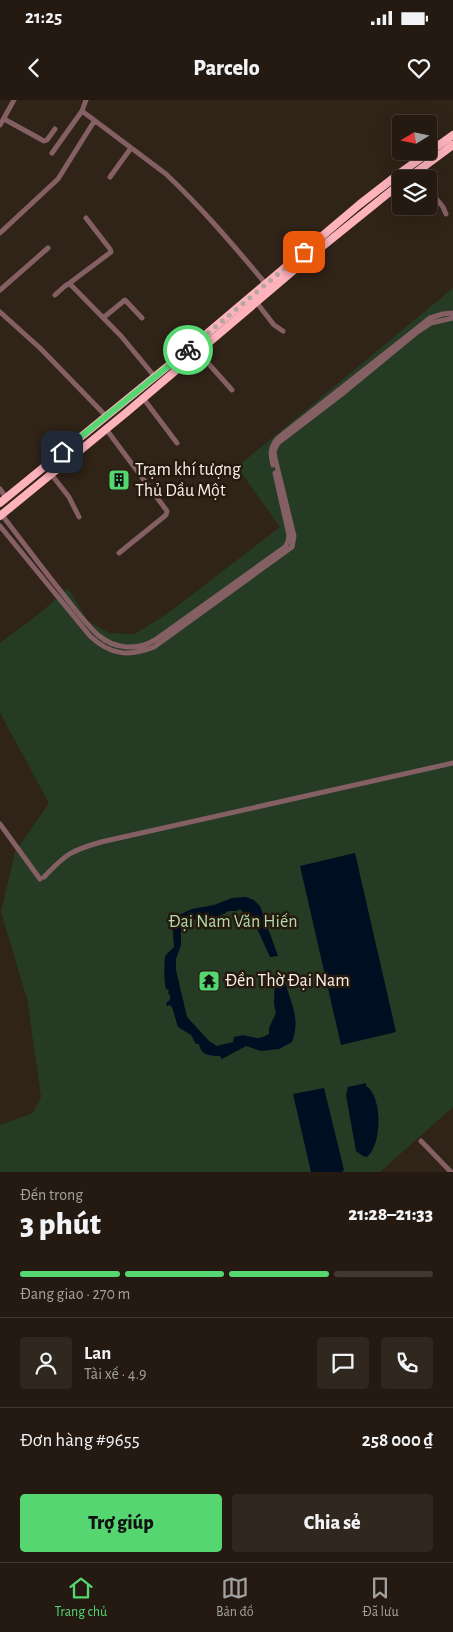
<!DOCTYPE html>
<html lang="vi">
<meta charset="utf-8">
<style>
body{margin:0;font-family:"Alegreya Sans",sans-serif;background:#30271f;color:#f1f3f6;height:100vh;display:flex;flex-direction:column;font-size:19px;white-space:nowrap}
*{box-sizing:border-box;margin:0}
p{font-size:16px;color:#a3a19f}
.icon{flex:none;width:28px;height:28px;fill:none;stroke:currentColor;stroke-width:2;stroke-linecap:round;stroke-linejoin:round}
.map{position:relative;height:1072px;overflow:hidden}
.panel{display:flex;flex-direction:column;background:#241a11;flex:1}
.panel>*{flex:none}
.needle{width:32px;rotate:260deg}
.fabs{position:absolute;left:392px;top:15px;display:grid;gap:10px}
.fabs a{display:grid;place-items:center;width:45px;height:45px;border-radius:5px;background:#241a11;box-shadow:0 5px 20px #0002,0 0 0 1px #413831;font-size:25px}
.pin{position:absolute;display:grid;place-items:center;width:42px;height:42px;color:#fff;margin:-21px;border-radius:10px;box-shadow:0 2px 8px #0006}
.courier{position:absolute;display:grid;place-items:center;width:50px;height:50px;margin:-25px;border:4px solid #56d671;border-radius:50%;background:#fff;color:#222;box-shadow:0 1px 6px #0007}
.summary em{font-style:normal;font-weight:800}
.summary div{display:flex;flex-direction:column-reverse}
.summary{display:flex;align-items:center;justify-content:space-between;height:85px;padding:0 20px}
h1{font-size:32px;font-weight:800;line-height:38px}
.bar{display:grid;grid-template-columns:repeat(4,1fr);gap:8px 5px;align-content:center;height:60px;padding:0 20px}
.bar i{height:6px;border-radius:4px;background:#413831}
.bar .on{background:#56d671}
.bar p{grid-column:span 4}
.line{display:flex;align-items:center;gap:12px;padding:0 20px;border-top:1px solid #413831}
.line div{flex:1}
.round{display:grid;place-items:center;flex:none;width:52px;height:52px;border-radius:5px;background:#30271f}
.cta{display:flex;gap:10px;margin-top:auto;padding:10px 20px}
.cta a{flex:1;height:58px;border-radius:5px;background:#56d671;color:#111;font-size:20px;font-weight:800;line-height:58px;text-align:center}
.cta a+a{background:#30271f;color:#f1f3f6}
.status{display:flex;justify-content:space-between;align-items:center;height:35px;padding:0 25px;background:#241a11;direction:ltr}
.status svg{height:14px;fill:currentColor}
header{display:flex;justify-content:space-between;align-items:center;height:65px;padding:0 20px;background:#241a11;font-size:22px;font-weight:800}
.tabs{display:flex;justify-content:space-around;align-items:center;height:70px;border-top:1px solid #413831;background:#241a11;font-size:14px;color:#a3a19f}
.tabs a{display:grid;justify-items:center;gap:2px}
.tabs .on{color:#56d671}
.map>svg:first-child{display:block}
</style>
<div class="status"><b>21:25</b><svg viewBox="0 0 49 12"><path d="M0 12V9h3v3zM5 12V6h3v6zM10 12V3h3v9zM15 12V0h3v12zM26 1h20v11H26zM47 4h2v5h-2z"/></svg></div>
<header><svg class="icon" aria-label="back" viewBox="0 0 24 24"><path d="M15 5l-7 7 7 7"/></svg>Parcelo<svg class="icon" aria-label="heart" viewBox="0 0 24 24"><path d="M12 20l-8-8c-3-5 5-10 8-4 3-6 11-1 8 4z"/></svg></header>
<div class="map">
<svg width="453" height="1072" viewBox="0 0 453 1072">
<rect width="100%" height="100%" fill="#302317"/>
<path fill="#253b24" d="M453,188V1007L380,1072H0V1025L33,1013L41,997L27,899L1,812L15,752L49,703L0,613V543L40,513L68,488L88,521L109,533L135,534L168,513L280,427L237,367Z"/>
<path fill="#000e21" d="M355,753L396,932L341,945L300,766Z
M246,797L254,800L260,806L278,856L270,857L254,822L251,817L247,816L240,809L237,811H228L224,814L208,819H196L181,826V845L176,859V870L187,917L209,941L217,946L233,942L234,937C238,936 243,935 247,936C258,938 258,940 269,934V928L276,913L274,904L275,877L284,875C288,901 302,915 292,942L279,949L261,951L246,946L222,959L220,956C211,956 201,956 199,944H196L191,935L178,927L172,907L170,905L167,906L166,903L170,900V895L168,893L169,890L166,889C164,881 164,864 165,856L174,847L172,821L177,816L192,809L214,805L232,798Z
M366,983V986C383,996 382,1045 367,1057L363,1056L356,1051L346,995L348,987Z
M324,988L344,1070L342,1072H311L293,994Z"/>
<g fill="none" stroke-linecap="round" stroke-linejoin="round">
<path stroke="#845f63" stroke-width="5" d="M86,0L82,11L166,74C202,108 234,146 266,184
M4,19L44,41L47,40L55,29
M0,25L14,0
M52,53L82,11
M110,77L131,48
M429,90L443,107L446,114
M86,118L110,149L111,152L71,182V185L121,236L155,277
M0,133L58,79L93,23L96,22
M0,190L48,148
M55,195L65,186L70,183
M257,203L274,225L283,231
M0,212L40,248L106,316
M103,218L125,200L142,218
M198,252L232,290
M143,298L177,343
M106,329L167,411L166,415L119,453
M273,365C270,354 270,347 278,338L430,218L443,214L453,213
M51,374L69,397L79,417
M0,389L6,398
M2,415C22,441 42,468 63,494C74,508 85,523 98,535C114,549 137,551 155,540L285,447L288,442L289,435L275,373
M0,426L90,536C110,555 129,557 154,547L292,447L294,436L275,358L274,351L278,343L342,294L416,233L431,223L453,218
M0,724L40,779
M44,777C66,754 70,751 101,742L453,663
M421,1041L451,1072"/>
<path stroke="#feb3bc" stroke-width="8" d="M407,79L453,45
M0,403L185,252L360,104L400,73L453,35
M0,416L127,312L313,154L401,83"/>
</g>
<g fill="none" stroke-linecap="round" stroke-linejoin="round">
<path stroke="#b3a89f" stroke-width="5" stroke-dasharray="0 9" d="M188,250L304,152"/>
<path stroke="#56d671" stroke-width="6" d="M62,352L188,250"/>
</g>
<defs>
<g id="building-square" transform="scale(1.125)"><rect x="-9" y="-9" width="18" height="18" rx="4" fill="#56d671" stroke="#261a0e"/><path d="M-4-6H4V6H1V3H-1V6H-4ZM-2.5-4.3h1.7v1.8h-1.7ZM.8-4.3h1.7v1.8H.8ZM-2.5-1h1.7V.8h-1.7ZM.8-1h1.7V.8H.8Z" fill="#111"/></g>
<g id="temple-square" transform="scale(1.125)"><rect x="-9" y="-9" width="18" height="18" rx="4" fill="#56d671" stroke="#261a0e"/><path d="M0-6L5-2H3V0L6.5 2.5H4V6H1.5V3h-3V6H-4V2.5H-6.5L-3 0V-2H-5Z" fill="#111"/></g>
</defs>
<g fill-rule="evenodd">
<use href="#building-square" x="119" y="380"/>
<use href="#temple-square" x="209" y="881"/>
</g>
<g text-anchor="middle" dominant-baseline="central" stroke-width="5" stroke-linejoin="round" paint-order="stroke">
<g font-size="18" fill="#f9f0e8" stroke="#261a0e" text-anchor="start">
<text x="135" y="370">Trạm khí tượng<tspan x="135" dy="21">Thủ Dầu Một</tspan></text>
<text x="225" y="881">Đền Thờ Đại Nam</text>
</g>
<g font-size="18" fill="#b0dbac" stroke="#261a0e">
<text x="233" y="822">Đại Nam Văn Hiến</text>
</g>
</g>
</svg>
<div class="fabs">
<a><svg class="needle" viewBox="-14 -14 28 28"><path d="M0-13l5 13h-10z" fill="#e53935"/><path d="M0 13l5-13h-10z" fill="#a3a19f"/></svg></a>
<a><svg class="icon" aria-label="layers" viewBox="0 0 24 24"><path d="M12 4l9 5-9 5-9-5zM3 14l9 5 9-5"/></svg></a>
</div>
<div class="pin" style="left:304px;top:152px;background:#ea580c"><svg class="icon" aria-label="bag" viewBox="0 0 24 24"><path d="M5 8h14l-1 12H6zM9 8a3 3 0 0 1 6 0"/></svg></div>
<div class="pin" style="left:62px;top:352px;background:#1f2937"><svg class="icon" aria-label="home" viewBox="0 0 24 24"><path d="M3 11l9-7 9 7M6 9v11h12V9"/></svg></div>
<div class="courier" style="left:188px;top:250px"><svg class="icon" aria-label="bike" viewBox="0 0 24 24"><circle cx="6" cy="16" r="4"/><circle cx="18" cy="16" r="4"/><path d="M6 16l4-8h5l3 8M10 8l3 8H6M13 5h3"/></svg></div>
</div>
<section class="panel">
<div class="summary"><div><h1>3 phút</h1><p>Đến trong</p></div><em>21:28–21:33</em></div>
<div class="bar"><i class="on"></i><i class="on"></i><i class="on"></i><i></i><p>Đang giao · 270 m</p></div>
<div class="line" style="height:90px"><a class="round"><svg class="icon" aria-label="person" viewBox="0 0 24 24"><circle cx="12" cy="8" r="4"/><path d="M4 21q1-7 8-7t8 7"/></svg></a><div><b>Lan</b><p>Tài xế · 4.9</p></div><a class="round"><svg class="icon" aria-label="chat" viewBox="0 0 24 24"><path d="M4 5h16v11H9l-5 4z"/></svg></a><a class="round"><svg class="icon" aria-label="phone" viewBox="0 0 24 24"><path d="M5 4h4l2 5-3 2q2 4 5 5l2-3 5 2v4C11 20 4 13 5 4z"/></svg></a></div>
<div class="line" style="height:65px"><div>Đơn hàng #9655</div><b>258 000 ₫</b></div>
<div class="cta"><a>Trợ giúp</a><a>Chia sẻ</a></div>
</section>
<nav class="tabs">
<a class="on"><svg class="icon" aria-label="home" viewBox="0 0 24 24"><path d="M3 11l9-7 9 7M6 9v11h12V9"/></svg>Trang chủ</a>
<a><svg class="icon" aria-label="map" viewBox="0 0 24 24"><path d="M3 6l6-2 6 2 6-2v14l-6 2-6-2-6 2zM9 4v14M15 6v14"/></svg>Bản đồ</a>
<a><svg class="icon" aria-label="saved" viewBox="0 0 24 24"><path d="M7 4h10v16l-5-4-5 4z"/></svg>Đã lưu</a>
</nav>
